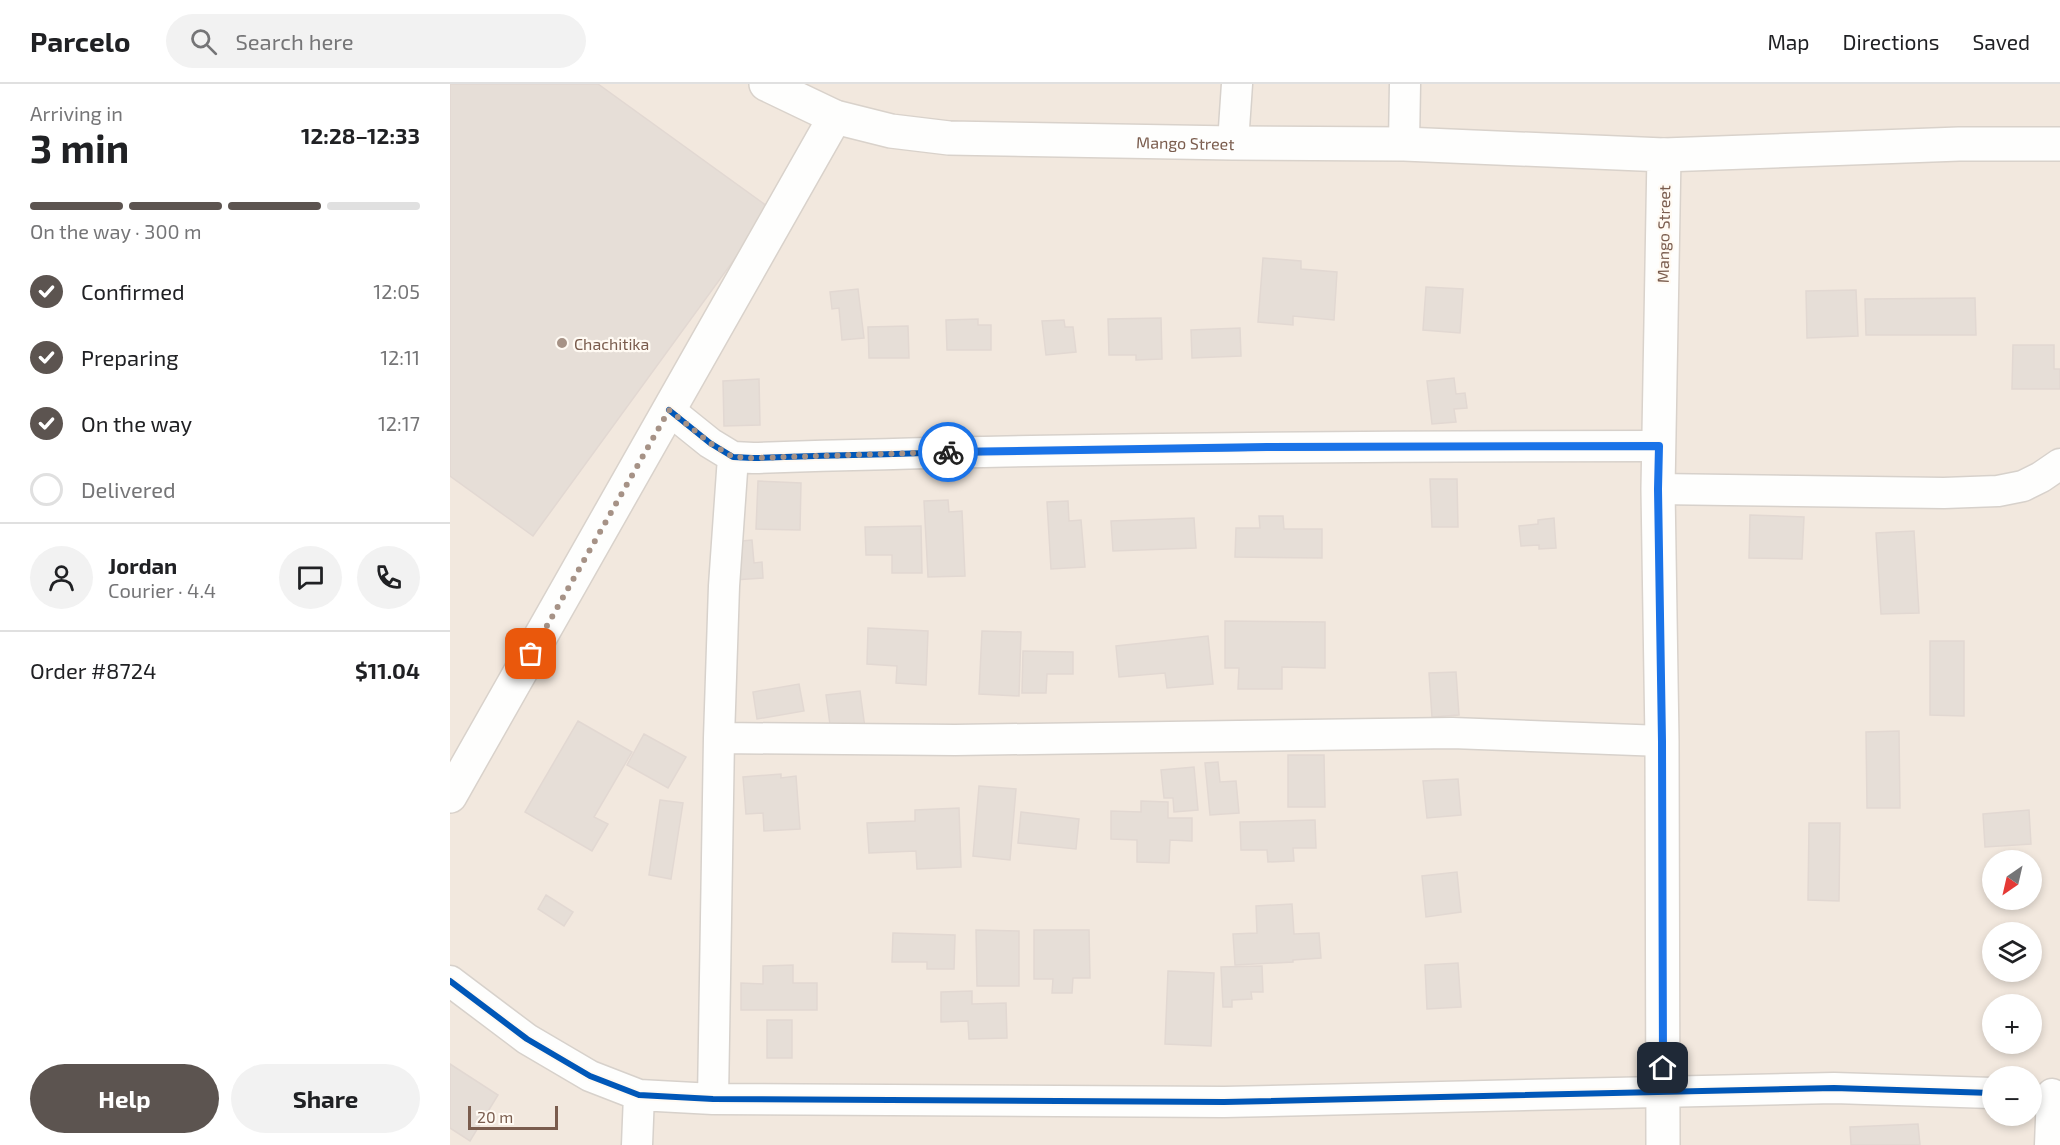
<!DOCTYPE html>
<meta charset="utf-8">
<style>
body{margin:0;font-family:"Exo 2",sans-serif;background:#f2f2f2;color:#202124;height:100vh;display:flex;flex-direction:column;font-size:22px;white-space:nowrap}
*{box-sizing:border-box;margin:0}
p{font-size:20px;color:#757577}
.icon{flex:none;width:33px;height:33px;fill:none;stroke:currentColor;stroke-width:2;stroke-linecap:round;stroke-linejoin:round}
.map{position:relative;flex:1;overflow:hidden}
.drawer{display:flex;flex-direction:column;background:#fff;width:450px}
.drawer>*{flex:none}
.needle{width:39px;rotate:214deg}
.controls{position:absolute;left:1532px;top:766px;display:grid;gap:12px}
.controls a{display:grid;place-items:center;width:60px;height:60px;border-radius:50%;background:#fff;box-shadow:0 3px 9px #0003;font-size:30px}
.scale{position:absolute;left:18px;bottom:15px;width:90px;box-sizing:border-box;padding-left:6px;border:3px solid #7a5c4d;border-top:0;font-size:16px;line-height:21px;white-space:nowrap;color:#7a5c4d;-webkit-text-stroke:4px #fffaf3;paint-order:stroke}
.pin{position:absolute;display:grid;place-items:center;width:51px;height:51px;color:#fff;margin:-26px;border-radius:12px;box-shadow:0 3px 9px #0006}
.courier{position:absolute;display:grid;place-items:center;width:60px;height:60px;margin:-30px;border:4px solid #1a73e8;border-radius:50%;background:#fff;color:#222;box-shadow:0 2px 8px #0007}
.summary em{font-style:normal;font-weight:700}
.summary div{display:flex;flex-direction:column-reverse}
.summary{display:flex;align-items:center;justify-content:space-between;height:102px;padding:0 30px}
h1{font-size:39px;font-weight:700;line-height:45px}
.bar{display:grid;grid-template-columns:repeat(4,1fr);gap:9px 6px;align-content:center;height:72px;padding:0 30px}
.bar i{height:8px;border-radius:4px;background:#e0e0e0}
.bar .on{background:#5c5450}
.bar p{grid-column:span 4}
.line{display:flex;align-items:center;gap:15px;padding:0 30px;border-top:2px solid #e0e0e0}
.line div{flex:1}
.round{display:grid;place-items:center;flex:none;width:63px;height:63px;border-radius:32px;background:#f2f2f2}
ol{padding:0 30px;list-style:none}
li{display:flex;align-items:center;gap:18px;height:66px}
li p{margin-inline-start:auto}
li .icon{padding:6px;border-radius:50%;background:#5c5450;color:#fff;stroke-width:4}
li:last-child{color:#757577}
li i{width:33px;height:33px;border:3px solid #e0e0e0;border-radius:50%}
.cta{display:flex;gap:12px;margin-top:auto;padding:12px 30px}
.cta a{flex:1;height:69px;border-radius:36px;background:#5c5450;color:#fff;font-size:24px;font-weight:700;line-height:69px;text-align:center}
.cta a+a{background:#f2f2f2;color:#202124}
header{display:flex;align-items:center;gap:36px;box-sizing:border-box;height:84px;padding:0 30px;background:#fff;border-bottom:2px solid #e0e0e0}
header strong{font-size:28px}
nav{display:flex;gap:33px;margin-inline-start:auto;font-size:21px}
.search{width:420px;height:54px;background:#f2f2f2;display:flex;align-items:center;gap:15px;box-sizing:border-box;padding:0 21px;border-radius:33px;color:#757577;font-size:22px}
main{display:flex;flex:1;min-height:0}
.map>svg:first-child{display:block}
</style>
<header>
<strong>Parcelo</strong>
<div class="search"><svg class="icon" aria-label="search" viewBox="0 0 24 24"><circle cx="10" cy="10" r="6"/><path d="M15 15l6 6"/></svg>Search here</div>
<nav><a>Map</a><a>Directions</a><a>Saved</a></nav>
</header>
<main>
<section class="drawer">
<div class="summary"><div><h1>3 min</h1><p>Arriving in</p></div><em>12:28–12:33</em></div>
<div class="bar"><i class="on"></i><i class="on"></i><i class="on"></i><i></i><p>On the way · 300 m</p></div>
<ol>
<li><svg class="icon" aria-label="check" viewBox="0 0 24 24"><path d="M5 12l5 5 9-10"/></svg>Confirmed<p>12:05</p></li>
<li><svg class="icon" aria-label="check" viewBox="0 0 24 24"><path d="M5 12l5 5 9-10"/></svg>Preparing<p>12:11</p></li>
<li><svg class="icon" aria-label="check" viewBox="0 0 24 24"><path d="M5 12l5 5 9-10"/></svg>On the way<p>12:17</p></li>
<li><i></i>Delivered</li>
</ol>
<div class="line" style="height:108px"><a class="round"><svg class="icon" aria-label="person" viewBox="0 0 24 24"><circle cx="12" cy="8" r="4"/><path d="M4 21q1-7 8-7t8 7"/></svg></a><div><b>Jordan</b><p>Courier · 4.4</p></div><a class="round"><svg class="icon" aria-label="chat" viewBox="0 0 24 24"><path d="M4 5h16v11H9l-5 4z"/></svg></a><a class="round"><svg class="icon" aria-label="phone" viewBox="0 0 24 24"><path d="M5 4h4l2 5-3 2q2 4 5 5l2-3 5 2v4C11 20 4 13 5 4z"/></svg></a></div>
<div class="line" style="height:78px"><div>Order #8724</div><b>$11.04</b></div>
<div class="cta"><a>Help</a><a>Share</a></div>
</section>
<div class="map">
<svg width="1610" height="1061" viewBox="0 0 1610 1061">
<rect width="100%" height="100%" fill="#f9f5f0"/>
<path fill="#f2e8de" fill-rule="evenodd" d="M0,0H1610V1061H0ZM1542,777H1581V816H1542ZM1542,849H1581V888H1542ZM1542,921H1581V960H1542ZM1542,993H1581V1032H1542Z"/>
<path fill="#e6ded7" stroke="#e2d8d2" stroke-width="1.5" d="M0,0H148L321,125L83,452L0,392Z
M813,174L851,177V185L887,188L884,236L843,232V241L808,238Z
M976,203L1013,205L1010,249L973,246Z
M408,205L414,254L392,256L389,224L382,225L380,208Z
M1406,206L1408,252L1357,254L1356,207Z
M1525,214L1526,251H1416L1415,215Z
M711,234L712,275L686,276V271H659L658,235Z
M528,235V241H541V266H497L496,236Z
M614,236L615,243H623L626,268L596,271L592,237Z
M458,242L459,274H419L418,243Z
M790,244L791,272L742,274L741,246Z
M1563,261H1604V285H1610V305H1562Z
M1004,294L1006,310L1015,309L1017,324L1004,325L1006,338L982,340L977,297Z
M309,295L310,341L274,342L273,297Z
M980,395H1007L1008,443H982Z
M308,397L351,399L350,446L306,445Z
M498,416L499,428L512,427L515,492L478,493L474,417Z
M618,417L619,437L631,436L635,483L601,485L597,418Z
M1300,431L1354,433L1352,475L1299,474Z
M809,432H833L834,445H872V474L785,473L786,444H810Z
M744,434L746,464L663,467L661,437Z
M1104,434L1106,464L1089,465V461L1071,462L1069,442L1088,440V436Z
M471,442L472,489H442V471H416L415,443Z
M1464,447L1469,529L1431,530L1426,449Z
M302,456L304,479L312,478L313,494L284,496L281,458Z
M775,537L875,538V584L832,583V605H788L789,584H775Z
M418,544L478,547L476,601L446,599L447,582L417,580Z
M532,547L571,548L569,612L529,610Z
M758,552L763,600L717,604L715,589L669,593L666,562Z
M1480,557H1514V632L1480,631Z
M573,567L623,568V590H597L596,609H572Z
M1006,588L1009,631L982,633L979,589Z
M349,600L354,627L307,635L303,608Z
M410,607L415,644L381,648L376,611Z
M128,637L182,668L144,733L158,740L142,767L75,728Z
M1449,647L1450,724H1417L1416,648Z
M194,650L236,673L218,704L177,681Z
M838,671H874L875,723H838Z
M768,678L770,698L786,697L789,729L760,731L755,679Z
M744,683L748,726L724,728L723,714H714L711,686Z
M331,690V694L346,692L350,745L314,747L313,729L296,730L293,693Z
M1008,695L1011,731L977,734L973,697Z
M529,702L566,705L560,776L523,772Z
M210,716L233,719L221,795L199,791Z
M691,717L718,718V734H742V757L720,756L719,779L687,778V756L661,755V727L691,728Z
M509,724L511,783L467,785L466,767L419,769L417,739L465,737V726Z
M1579,726L1581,760L1535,763L1533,730Z
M571,728L629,735L626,765L568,759Z
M865,736L866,764H843L844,777L818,778L817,766H791L790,738Z
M1359,739H1390L1389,817L1358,816Z
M1007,788L1011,828L976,833L972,792Z
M96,811L123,828L114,842L88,825Z
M842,820L844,850L869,849L871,874L843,876V878L785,881L783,850L807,849L806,822Z
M526,846L569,847V902H527Z
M584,846H639L640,894H623L622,909H602L603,895H584Z
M443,849L505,851L504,885H477V878H442Z
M1008,879L1011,923L977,925L975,881Z
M343,881V899H367V926H291V899L313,900V882Z
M812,882L813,908H801L802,915L782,916V923H773L771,883Z
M718,887L764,889L761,962L715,960Z
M522,907V920L556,919L557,954L519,955L518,937L491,938V908Z
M317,936H342V974H317Z
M0,980L48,1011L20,1057L0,1044Z
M1468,1040L1470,1061H1401L1400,1043Z"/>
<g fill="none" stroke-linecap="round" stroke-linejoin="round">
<g stroke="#d7d1cb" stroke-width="33">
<path id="street" d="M783,59L787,0
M954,60L955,0
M219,326L260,359L283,373L303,374C605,364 907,362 1209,362
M1208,405L1494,409L1548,407L1573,402L1591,393L1610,380
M269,654L505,656L1002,649L1212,657
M0,897L77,955L140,992L189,1011L263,1015L774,1018L1384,1004L1542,1009
M263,1015L269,654L274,502L283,373
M187,1061L189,1011
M1600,1061L1602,1010"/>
</g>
<g stroke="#d9d2cb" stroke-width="36">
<g id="secondary">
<path id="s1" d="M316,0L385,33L441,47L499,54L783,59L954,60L1214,71L1208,405L1212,657L1213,1061"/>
<path d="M1214,71L1509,60H1610"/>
<path d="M0,712L385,33"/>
</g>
</g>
<use href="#street" stroke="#fefefd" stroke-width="30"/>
<use href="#secondary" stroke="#fefefd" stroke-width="33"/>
<g stroke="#fffaf3" stroke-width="10">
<path id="cycleway" d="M219,326L260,359L283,373L303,374C605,364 907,362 1209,362
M0,897L77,955L140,992L189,1011L263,1015L774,1018L1384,1004L1542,1009"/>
</g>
<use href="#cycleway" stroke="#0057b8" stroke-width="6"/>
</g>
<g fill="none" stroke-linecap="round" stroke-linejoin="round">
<path stroke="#a69286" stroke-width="6" stroke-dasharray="0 10.8" d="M81,570L219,326L260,359L283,373L303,374L498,368"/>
<path stroke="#1a73e8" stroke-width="8" d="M498,368L817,363L1209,362L1208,405L1212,657L1213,984"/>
</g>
<circle fill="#a69286" stroke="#fffaf3" stroke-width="2" cx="112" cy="259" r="6"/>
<g text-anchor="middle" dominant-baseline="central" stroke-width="4.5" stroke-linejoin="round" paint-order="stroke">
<g font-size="16" fill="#7a5c4d" stroke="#fffaf3">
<text stroke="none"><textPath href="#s1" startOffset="429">Mango Street</textPath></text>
<text transform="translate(1213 150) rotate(-89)">Mango Street</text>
</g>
<g font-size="16" fill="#7a5c4d" stroke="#fffaf3" text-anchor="start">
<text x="124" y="259">Chachitika</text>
</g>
</g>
</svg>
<div class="controls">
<a><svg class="needle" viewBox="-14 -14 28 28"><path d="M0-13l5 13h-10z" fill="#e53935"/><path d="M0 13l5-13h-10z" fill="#757577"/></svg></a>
<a><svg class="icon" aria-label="layers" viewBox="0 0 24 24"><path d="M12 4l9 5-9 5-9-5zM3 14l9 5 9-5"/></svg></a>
<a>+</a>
<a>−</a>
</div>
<div class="scale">20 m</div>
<div class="pin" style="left:81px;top:570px;background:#ea580c"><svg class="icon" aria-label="bag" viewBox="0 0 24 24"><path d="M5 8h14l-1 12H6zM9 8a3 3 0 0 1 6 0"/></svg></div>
<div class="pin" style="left:1213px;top:984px;background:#1f2937"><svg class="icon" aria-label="home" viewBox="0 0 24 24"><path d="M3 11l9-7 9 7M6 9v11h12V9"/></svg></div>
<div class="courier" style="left:498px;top:368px"><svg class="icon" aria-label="bike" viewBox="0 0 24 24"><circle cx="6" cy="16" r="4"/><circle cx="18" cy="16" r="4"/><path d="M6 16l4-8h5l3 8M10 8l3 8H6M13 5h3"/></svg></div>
</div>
</main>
